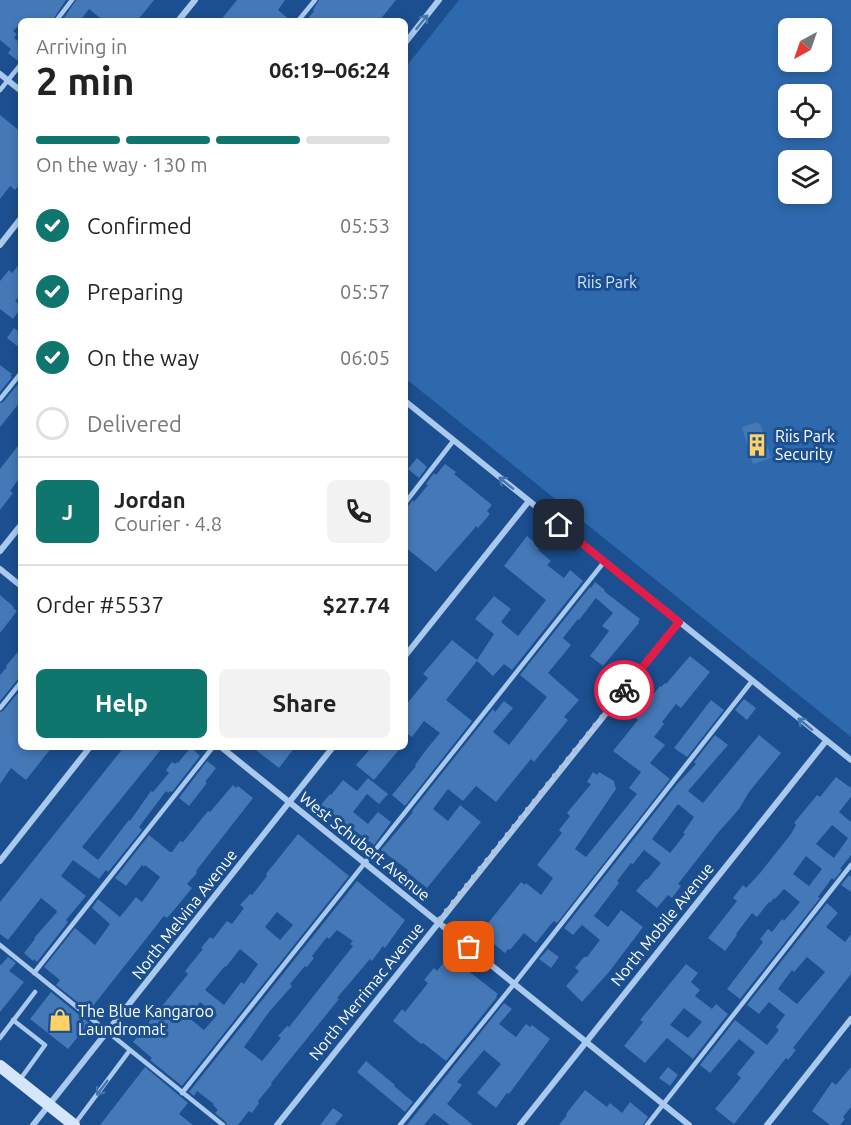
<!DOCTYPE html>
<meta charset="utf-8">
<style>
body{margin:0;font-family:Ubuntu,sans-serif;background:#f2f2f2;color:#222;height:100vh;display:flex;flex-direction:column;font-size:22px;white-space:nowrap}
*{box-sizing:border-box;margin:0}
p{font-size:20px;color:#767676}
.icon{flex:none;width:33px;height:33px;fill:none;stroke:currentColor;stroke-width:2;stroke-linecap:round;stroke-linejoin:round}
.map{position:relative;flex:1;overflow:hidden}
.drawer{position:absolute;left:18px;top:18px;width:390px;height:732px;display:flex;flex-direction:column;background:#fff;border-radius:9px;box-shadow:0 3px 9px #0003}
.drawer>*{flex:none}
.needle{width:39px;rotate:220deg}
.tools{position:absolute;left:778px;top:18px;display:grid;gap:12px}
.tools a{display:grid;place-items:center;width:54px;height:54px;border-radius:9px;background:#fff;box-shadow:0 3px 9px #0003;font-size:30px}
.pin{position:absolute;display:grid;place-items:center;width:51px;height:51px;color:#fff;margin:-26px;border-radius:12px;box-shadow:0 3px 9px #0006}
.courier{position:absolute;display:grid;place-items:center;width:60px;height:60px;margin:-30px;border:4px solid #e11d48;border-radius:50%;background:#fff;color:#222;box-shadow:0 2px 8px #0007}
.head em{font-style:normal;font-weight:700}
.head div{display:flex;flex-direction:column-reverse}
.head{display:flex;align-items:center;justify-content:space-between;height:102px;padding:0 18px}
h1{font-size:39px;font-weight:700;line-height:45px}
.bar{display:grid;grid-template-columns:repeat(4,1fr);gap:9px 6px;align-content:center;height:72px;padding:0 18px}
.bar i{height:8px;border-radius:4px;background:#e0e0e0}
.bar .current{background:#0f766e}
.bar p{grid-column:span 4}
.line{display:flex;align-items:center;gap:15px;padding:0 18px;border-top:2px solid #e0e0e0}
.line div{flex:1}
.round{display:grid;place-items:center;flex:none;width:63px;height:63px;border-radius:9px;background:#f2f2f2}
ol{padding:0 18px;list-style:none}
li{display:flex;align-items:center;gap:18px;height:66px}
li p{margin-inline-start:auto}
li .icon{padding:6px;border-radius:50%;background:#0f766e;color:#fff;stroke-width:4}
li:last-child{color:#767676}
li i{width:33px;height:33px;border:3px solid #e0e0e0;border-radius:50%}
.button{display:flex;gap:12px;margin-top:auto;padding:12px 18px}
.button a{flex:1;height:69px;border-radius:9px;background:#0f766e;color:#fff;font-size:24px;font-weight:700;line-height:69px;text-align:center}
.button a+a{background:#f2f2f2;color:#222}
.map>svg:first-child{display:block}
</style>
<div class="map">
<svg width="851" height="1125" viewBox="0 0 851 1125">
<rect width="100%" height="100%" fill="#1b4f8f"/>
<path fill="#2e69ad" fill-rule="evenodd" d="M459,0H851V737L405,378V68ZM789,28H822V62H789ZM789,94H822V128H789ZM789,160H822V194H789Z"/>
<path fill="#4478b7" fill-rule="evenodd" d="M0,0H66L52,21H21V23L13,31L17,34L14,38L18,41L21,37V60L18,61L8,53L11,49L0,40Z
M76,0H154L137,21H104L89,9L80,21H62Z
M237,0H285L278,10L291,21H220Z
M319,0H396L379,21H306L314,11L313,10Z
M0,115L21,132V183L15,190L10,186L0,199Z
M21,262V295L15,301L21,306V308L13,319L0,309V281L9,270L12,273Z
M14,328L21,333V349L7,338Z
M0,365L12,374L10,376L12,377L0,392Z
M19,383L21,385V401L0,427V403L3,402Z
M758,422V424L760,423L771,458L753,464L742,427Z
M21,442V476L10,491L13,493L0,510V469Z
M417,458L427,467L419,478L408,469Z
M445,464L456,472L454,474L492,505L487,511L490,514L478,528L476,526L474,529L436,572L405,547V507L408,506L413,500L414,502L428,485L426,484L434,473L436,475Z
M527,536L540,547L538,550L551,561L547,565L564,578L570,570L583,581L512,670L504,664L493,676L477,661L446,700L472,721L405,806L392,795L416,766L415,765L426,750L440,733L424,721L412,737L405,732V706L428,678L423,674L452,640L477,660L494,634L475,619L494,596L511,609L501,622L518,636L546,600L504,566Z
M595,582L605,590L604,591L640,619L638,622L639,623L603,666L590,656L609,631L602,626L613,613L596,598L579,620L578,619L563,638L571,645L548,673L579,700L564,717L568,720L534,762L531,759L496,802L476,786L463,801L448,789L433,809L448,821L460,805L481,822L427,888L407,872L408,870L381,850L413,812L412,811L493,709L495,712L504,701L513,708L493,732L509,745L547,697L520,675L590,587L591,588Z
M0,595L14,607L13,608L17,611L0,633Z
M21,648V678L18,679L0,701V675L7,667L6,666Z
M690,656L710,672L681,708L676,704L662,722L664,724L654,737L665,745L650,763L670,779L557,923L554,921L551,924L536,943L524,933L510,950L508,949L505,953L480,933L521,882L525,885L526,883L541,895L553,878L537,865L562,833L559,830L570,816L567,813L591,784L587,782L593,772L597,775L599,772L614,781L616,789L575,849L586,857L637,794L629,788L641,772L613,751L638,720L633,715L642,704L644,706L660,686L661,687L665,683L666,684Z
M21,689V747H52L26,780L11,768L0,784V712L3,711Z
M744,699L756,708L747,720L735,710Z
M711,700L724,710L687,757L674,748Z
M715,735L728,745L688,791L703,803L759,735L781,753L749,792L739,809L717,834L678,884L681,886L672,898L668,895L657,908L636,891L646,879L647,880L661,863L644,850L633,864L631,863L617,881L619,883L594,916L608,927L621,910L643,927L609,972L582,1002L566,986L579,971L575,968L584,957H587L600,940L582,925L573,935L564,928L677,784L696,764L694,762ZM678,804L694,817L683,833L685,834L670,853L652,839Z
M124,747H163L82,847L98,860L129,820L130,821L151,791L153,792L169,773L166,770L172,762L175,764L177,762L178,763L191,747L200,756L172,792L170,791L168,793L166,791L139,827L142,830L108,872L106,870L99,879L73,860L61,876L86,896L66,920L68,922L37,962L34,959L33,961L24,953L35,939L34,938L57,912L56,910L41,898L8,940L0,934V902Z
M252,747H295L279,768Z
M372,747H401L374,780L356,765Z
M207,761L216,768L205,782L207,783L189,806L179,798Z
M836,777L851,788V797L839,812L851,822V855L840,869L842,870L834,880L832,878L818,897L820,898L740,999L727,989L763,942L760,939L768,929L772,932L782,919L784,921L800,902L784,889L775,899L774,898L770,903L769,902L757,917L752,913L736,934L737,935L725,951L708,938L737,901L733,898L743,885L746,888L760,873L791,834L796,825L794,823L817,795L820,797ZM832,825L848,838L834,858L816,844ZM806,856L822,869L809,886L793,874Z
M368,778L388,794L379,804L367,794L353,812L368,824L378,812L391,822L374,845L321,805L330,794L331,795L343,780L357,791Z
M233,785L236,788L238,786L253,798L196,871L197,873L187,884L192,888L174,910L167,918L164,916L89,1011L56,985L60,980L44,967L75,928L95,945L110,924L92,908L98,899L120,917L136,897L142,902L160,877L145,865L144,867L142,865L126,886L115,878L149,835L170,852H172L180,841L183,842L208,811L210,812Z
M298,834L349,876L182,1086L150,1060L152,1058L133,1042L188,974L185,971L203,949L201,948L210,937L213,939L227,921L232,924L244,908L240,905L250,894L252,895L267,876L266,874ZM277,912L293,925L280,940L265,927ZM240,949L258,964L244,984L241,982L224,1005L205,990L225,966L226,967ZM200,1002L217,1015L204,1030L189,1018Z
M849,875L851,877V892L841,885Z
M357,881L405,920L385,948L383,946L372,961L370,959L337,998L339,999L271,1083L272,1084L258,1101L259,1103L252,1113L249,1111L238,1125H227L226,1122L215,1113L218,1110L213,1105L214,1104L197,1091L194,1096L189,1092ZM337,930L353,941L350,944L353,946L289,1027L287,1026L278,1036L281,1038L262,1061L244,1047L269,1012L292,986L290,984L305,966L307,967L314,958L312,956L327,937L329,939Z
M827,903L838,913L826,927L845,942L851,934V974L793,1048L796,1050L788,1060L786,1058L734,1124L715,1109L741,1078L737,1074L755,1052L739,1039L710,1073L700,1065L735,1020L767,1045L779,1030L776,1027L785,1015L769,1002L759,1014L747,1005ZM807,957L825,972L797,1004L778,989L792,970L794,972Z
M548,949L559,957L551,968L539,959Z
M449,956L498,994L496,996L497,997L446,1061L423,1043L421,1044L393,1021L402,1009L405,1012L428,983L424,980L434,968L437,971Z
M8,957L16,963L9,971L24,982L0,1012V964L1,965Z
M686,964L698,973L691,982L700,990L695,996L712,1009L716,1004L728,1014L693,1059L667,1038L645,1063L624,1046L643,1022L640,1020ZM684,1008L702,1022L688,1038L670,1025Z
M51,992L89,1023L68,1049L30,1019Z
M504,1003L512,1009L499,1024L516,1037L526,1024L530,1027L532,1025L550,1039L509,1094L507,1093L496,1108L477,1093L501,1064L484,1050L457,1082L462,1085L447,1104L473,1125H450L434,1113L424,1125H407Z
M366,1061L395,1085L394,1086L413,1102L405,1112L357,1072Z
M145,1067L188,1103L179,1114L193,1125H100Z
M668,1067L678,1075L670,1086L659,1078Z
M851,1067V1107L843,1117L845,1119L840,1125H830L812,1111L832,1082L836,1085Z
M585,1090L607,1107L610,1103L622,1113L630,1102L648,1117L643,1125H559L567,1115L566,1114Z
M333,1108L343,1115L335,1125H320Z"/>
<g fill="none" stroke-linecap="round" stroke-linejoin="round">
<path stroke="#a9c9ee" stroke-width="4.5" d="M56,21L72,0
M298,21L315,0
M0,90L21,64
M0,399L21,373
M405,503L454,440
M0,708L21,682
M0,945L223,1125
M34,973L213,747
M13,1020L45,1045L19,1081
M0,1038L35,992
M182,1093L604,562
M74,1125L130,1050
M400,1125L514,984L752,681
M647,1125L851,865"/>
<path stroke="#a9c9ee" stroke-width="6" d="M178,21L195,0
M405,43L439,0
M0,74L21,91
M0,245L21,218
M405,401L851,760
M0,551L21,525
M0,569L21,586
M405,656L529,501
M221,747L689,1125
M0,861L90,747
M33,1125L333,747
M277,1125L679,622
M520,1125L826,741
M767,1125L851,1019"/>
<path stroke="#d6e6fa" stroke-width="12" d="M0,1066L74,1125"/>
</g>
<defs><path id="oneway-shaft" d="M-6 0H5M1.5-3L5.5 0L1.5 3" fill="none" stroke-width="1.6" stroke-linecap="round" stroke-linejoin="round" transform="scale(1.5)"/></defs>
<g stroke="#4674ac">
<use href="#oneway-shaft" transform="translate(422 22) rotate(-51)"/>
<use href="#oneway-shaft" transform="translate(506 483) rotate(-141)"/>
<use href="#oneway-shaft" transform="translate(805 724) rotate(-141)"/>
<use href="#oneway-shaft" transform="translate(102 1088) rotate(127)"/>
</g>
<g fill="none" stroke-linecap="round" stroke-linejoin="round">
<path stroke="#afc1d8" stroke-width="6" stroke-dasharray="0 10.8" d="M469,947L438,922L624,690"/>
<path stroke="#e11d48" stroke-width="8" d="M559,525L679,622L624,690"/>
</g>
<defs>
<g id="building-bare" transform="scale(1.8)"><path d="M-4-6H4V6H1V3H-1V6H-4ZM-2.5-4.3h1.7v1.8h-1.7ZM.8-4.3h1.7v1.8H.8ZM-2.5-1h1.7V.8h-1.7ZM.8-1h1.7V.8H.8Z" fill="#ffd166" stroke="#1b4f8f" stroke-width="2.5" paint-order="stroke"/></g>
<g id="shop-bare" transform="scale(1.8)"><path d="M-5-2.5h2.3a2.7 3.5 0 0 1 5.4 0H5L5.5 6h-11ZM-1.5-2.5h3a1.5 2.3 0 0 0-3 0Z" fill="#ffd166" stroke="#1b4f8f" stroke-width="2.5" paint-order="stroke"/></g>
</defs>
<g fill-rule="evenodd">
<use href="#building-bare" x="757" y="445"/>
<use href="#shop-bare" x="60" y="1020"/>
</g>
<g text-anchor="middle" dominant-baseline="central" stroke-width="6" stroke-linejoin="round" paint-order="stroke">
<g font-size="16" fill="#cfe3fa" stroke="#1b4f8f">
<text x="607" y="282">Riis Park</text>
</g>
<g font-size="16" fill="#fff" stroke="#1b4f8f" text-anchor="start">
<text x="775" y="436">Riis Park<tspan x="775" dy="18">Security</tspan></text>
<text x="78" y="1011">The Blue Kangaroo<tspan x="78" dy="18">Laundromat</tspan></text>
</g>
<g font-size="16" fill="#fff" stroke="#1b4f8f">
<text transform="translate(365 846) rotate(39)">West Schubert Avenue</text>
<text transform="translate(184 914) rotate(-52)">North Melvina Avenue</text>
<text transform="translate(662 924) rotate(-51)">North Mobile Avenue</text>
<text transform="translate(366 991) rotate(-51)">North Merrimac Avenue</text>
</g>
</g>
</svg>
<div class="tools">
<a><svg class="needle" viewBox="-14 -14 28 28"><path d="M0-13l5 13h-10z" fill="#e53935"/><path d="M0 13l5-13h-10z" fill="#767676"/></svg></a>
<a><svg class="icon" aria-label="locate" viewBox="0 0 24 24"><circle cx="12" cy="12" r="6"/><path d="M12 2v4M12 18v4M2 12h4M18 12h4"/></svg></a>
<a><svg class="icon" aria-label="layers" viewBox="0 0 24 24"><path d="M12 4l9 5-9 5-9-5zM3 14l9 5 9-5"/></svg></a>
</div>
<div class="pin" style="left:469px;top:947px;background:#ea580c"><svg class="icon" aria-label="bag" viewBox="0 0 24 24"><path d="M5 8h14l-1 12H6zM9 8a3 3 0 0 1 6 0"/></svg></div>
<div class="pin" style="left:559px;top:525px;background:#1f2937"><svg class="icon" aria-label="home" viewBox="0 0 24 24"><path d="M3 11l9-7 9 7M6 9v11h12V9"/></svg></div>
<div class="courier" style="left:624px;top:690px"><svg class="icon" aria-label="bike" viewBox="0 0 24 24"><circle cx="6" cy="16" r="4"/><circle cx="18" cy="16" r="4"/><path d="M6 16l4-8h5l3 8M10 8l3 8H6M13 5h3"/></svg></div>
<section class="drawer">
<div class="head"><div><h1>2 min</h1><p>Arriving in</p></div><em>06:19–06:24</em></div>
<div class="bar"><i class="current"></i><i class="current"></i><i class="current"></i><i></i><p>On the way · 130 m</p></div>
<ol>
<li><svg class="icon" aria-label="check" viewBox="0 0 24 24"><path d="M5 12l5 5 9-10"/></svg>Confirmed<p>05:53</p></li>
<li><svg class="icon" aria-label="check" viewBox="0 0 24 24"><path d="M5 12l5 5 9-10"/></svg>Preparing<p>05:57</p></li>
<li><svg class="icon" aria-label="check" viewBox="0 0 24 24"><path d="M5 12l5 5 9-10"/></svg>On the way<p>06:05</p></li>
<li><i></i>Delivered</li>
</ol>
<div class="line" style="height:108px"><b class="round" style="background:#0f766e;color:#fff">J</b><div><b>Jordan</b><p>Courier · 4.8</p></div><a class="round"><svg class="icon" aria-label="phone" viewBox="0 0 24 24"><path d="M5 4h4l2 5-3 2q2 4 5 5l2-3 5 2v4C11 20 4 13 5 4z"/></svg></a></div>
<div class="line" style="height:78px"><div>Order #5537</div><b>$27.74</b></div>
<div class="button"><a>Help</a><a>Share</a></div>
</section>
</div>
